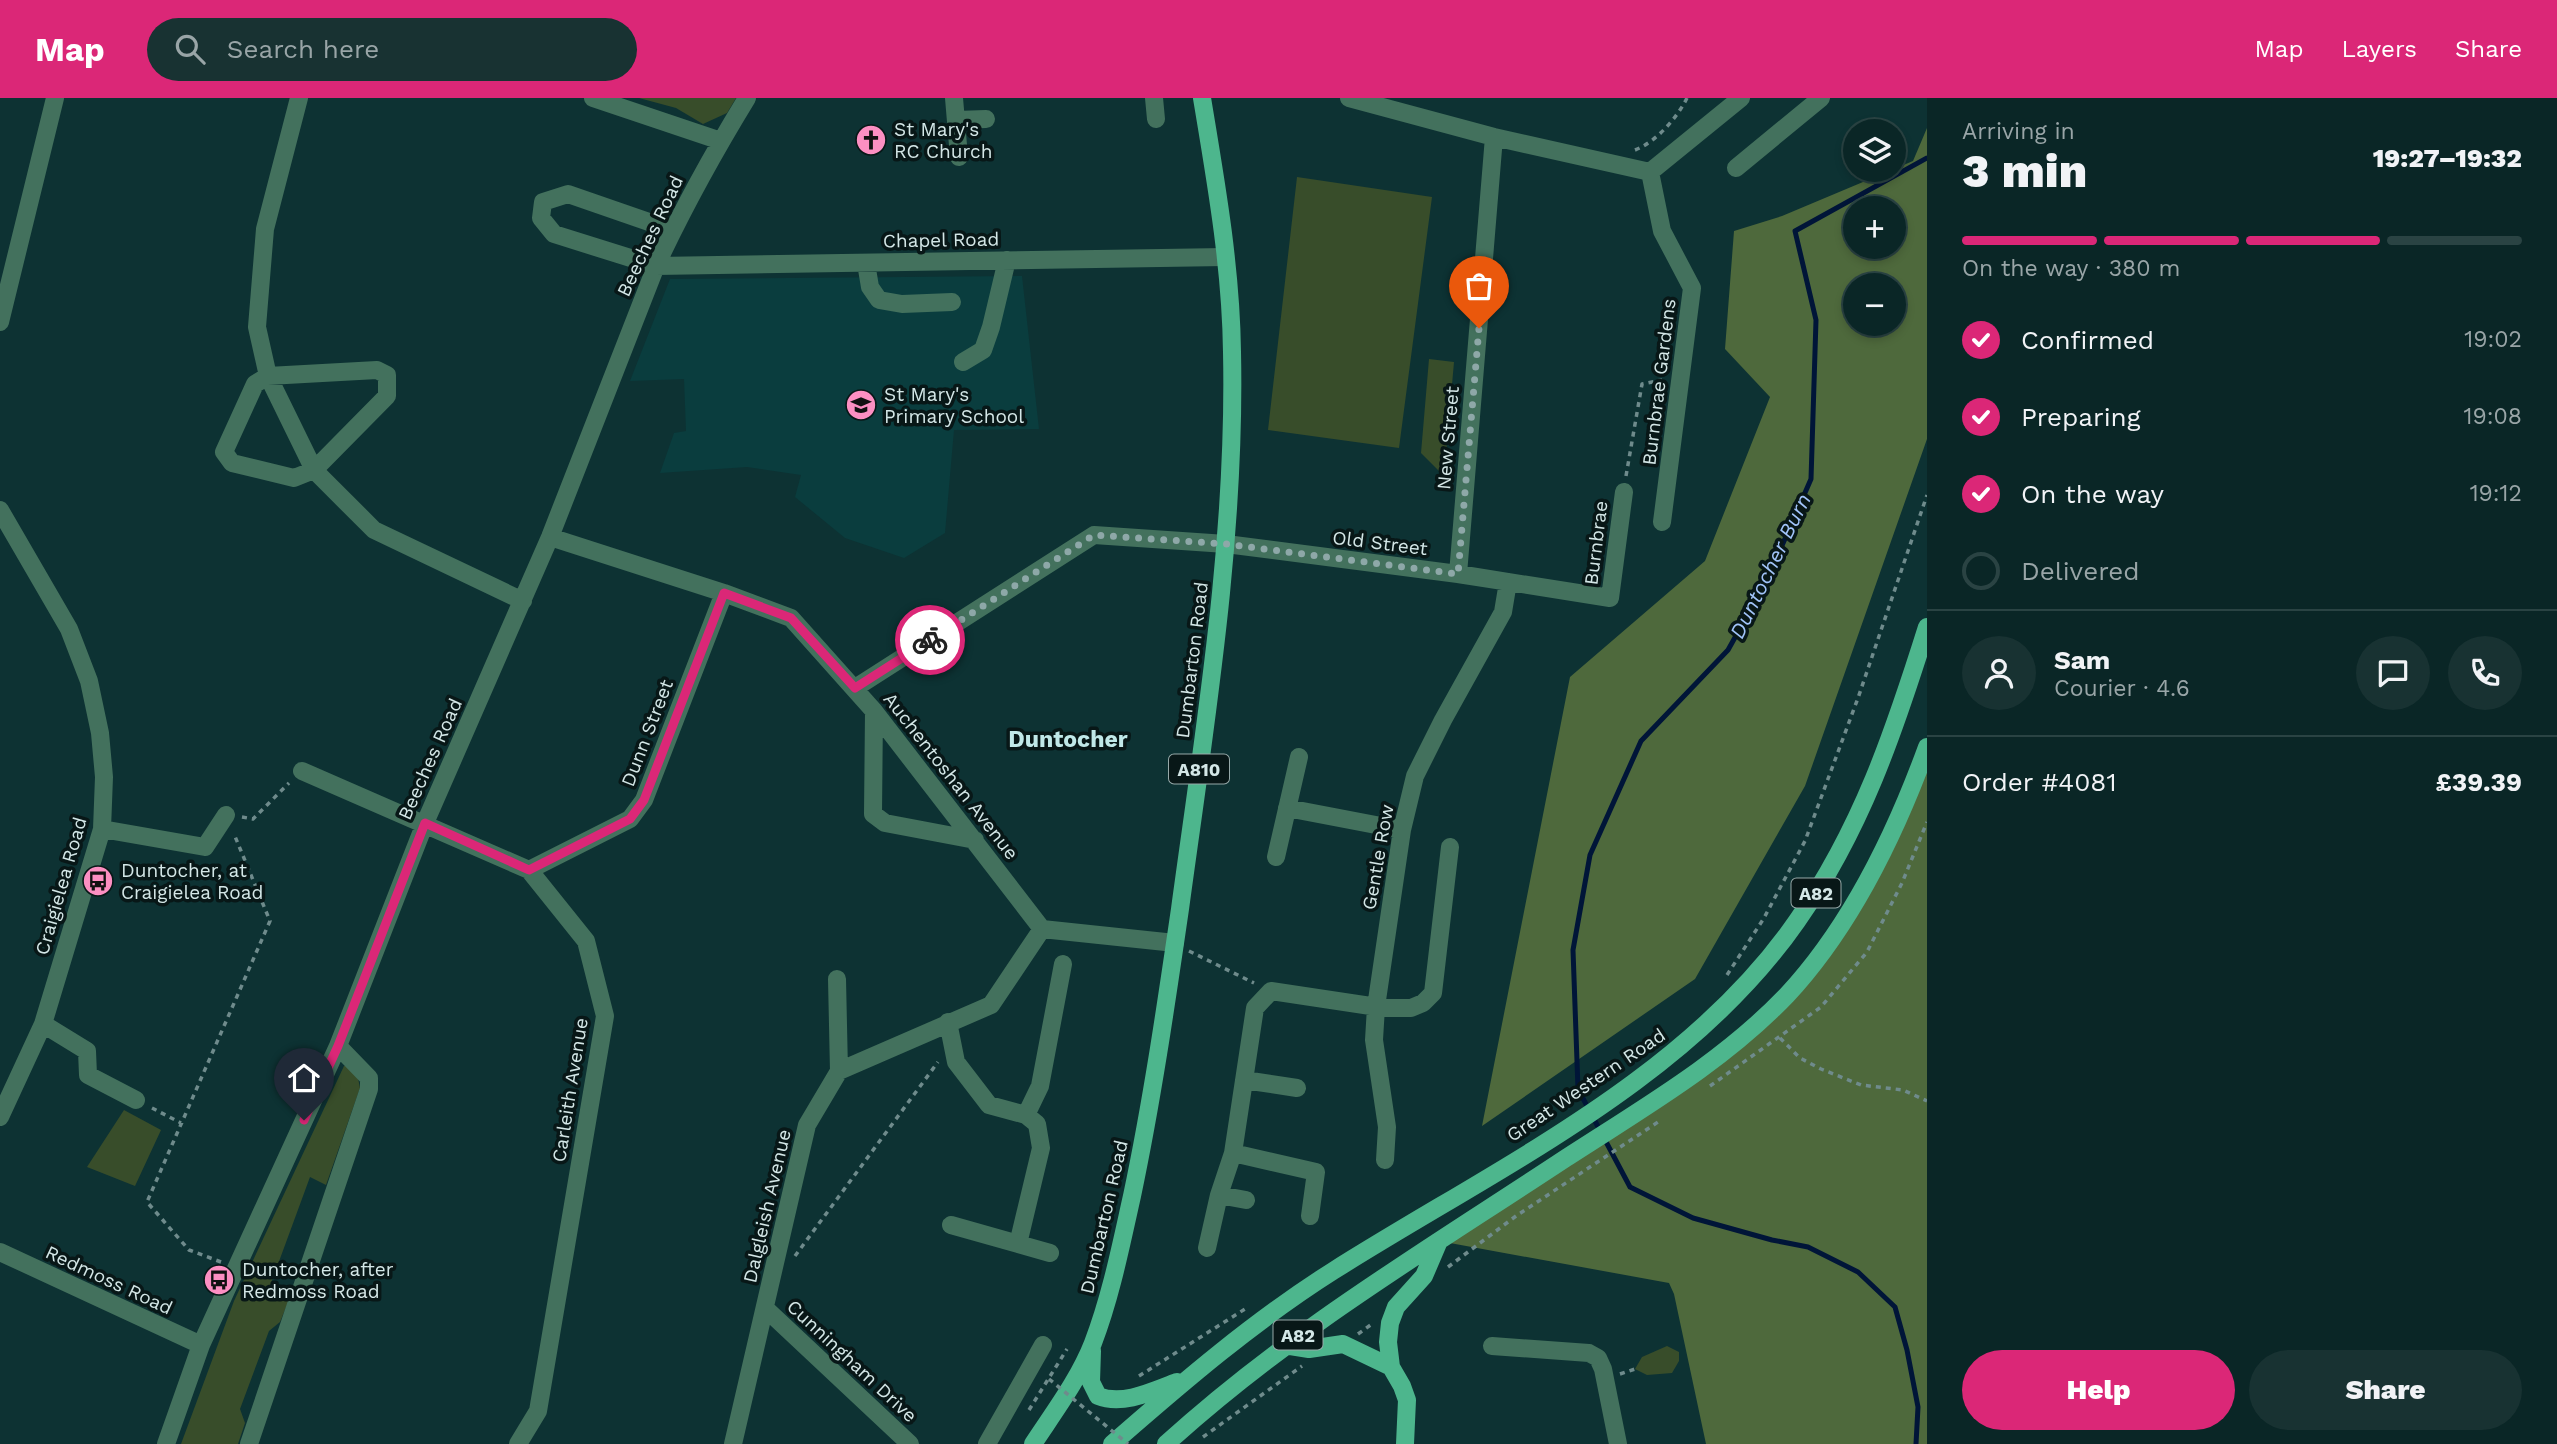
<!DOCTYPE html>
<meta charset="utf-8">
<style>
body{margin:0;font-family:"Work Sans",sans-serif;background:#183232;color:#f1f3f6;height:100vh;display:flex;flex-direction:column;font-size:26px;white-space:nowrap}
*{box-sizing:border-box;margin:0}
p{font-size:23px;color:#99a5a7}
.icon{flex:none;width:38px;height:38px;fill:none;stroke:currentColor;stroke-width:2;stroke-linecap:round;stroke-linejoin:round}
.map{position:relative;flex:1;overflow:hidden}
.panel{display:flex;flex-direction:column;background:#0a2626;width:630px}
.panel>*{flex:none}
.fabs{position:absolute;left:1843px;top:21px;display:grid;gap:14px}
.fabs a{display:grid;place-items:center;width:63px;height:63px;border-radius:50%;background:#0a2626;box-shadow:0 4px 10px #0003,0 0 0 2px #2a4343;font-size:35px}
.pin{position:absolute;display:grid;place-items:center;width:60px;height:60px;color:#fff;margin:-72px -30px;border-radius:50% 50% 50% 0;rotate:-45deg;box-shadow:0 0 7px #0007}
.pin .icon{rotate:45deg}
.courier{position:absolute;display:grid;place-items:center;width:70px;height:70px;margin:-35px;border:5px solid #db2777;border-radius:50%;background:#fff;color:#222;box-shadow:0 2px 9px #0007}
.overview em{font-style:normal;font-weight:800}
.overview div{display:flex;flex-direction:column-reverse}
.overview{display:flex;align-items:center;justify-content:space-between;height:119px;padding:0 35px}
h1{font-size:46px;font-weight:800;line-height:52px}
.bar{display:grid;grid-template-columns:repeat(4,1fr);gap:10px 7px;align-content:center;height:84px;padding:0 35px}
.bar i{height:9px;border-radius:5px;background:#2a4343}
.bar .on{background:#db2777}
.bar p{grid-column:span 4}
.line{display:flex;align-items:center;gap:18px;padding:0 35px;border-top:2px solid #2a4343}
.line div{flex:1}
.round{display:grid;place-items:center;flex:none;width:74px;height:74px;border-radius:37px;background:#183232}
ol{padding:0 35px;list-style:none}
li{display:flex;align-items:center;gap:21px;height:77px}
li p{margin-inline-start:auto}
li .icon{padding:7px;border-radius:50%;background:#db2777;color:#fff;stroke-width:4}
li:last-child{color:#99a5a7}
li i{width:38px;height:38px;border:4px solid #2a4343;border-radius:50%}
.primary-button{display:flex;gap:14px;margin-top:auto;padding:14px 35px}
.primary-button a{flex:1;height:80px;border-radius:42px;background:#db2777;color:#fff;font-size:28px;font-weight:800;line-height:80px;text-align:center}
.primary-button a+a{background:#183232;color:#f1f3f6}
header{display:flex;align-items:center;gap:42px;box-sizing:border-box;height:98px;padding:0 35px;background:#db2777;color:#fff}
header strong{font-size:33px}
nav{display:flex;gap:38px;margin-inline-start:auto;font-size:24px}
.search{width:490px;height:63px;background:#183232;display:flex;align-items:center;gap:18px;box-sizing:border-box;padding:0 24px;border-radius:38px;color:#99a5a7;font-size:26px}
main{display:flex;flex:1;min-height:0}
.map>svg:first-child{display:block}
</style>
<header>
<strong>Map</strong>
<div class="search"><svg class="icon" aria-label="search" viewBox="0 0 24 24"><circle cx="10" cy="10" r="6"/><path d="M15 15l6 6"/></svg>Search here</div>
<nav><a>Map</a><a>Layers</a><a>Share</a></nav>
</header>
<main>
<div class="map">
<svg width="1927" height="1346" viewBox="0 0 1927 1346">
<rect width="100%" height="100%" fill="#0d3233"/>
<path fill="#0a3d3e" d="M1022,178L1039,331L954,332L945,435L904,460L845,440L795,399L801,377L747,369L660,375L674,335L686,333L684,281L630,283L670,181Z"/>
<path fill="#384d2a" d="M639,0H736L727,15L703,26L676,10Z
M1297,79L1432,99L1399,350L1268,332Z
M1429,261L1454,264L1444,378L1421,355Z
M344,968H349L358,980L360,990L326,1087L310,1079L270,1188L291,1197L280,1224L269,1233L240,1311L245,1325L238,1346H181L234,1203Z
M124,1012L161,1032L135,1088L87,1069Z
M1667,1248L1679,1254V1263L1672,1275L1647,1277L1635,1271L1642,1259Z"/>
<path fill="#4e693c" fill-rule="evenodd" d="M1927,30V341L1805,688L1695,881L1482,1028L1570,579L1705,463L1770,299L1725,251L1734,133L1782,118L1913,63ZM1855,110H1894V149H1855ZM1855,187H1894V226H1855Z
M1927,649V1346H1706L1674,1196L1669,1185L1439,1143L1754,929L1840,825Z"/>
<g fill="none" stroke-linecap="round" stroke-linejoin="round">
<path stroke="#001538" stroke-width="5" d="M1916,1346L1918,1309L1907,1252L1895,1209L1858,1174L1808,1149L1772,1142L1693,1120L1630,1089L1578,991L1573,852L1590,757L1641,643L1728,552L1767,482L1811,381L1816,222L1795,133L1927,60"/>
<path stroke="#6f8b8c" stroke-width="3.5" stroke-dasharray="5 5" stroke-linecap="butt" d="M1635,52C1656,44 1677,20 1687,0
M1626,378L1642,286L1662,282
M242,719L253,721L289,685
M1189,853L1254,885
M1727,877L1764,820L1805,743L1858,600L1927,397
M1780,940L1800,960L1821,971L1861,987L1903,992L1927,1003
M1710,988L1821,909L1867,854L1902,785L1927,724
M152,1010L181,1025
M795,1158L938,964
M221,1164L189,1152L147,1104L270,823L234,736
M1448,1169L1516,1118L1658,1024
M1358,1236L1372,1226
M1620,1276L1635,1271
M1139,1278L1245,1211
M1029,1312L1067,1251
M1203,1339L1302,1268"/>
<path stroke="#43715d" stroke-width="18" d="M299,0L265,131L257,229L268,278L314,372L374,432L523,503
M593,0L721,43
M954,0L959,59
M1154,0L1156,21
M1349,0L1494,39L1650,74
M956,22L986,21
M1736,70L1821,0
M1650,74L1662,133L1692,190L1662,424
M1650,74L1741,0
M672,132L568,96L543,104L541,120L554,136L656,168L1225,159
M866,165L870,189L879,202L902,206L952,204
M0,224L55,0
M963,264L983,252L991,229L1007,162
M377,272L387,277V298L314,372L294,380L232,365L224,354L255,286L268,278Z
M0,412L69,531L89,583L100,635L104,679L102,731L43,926L0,1019
M550,439L724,495L791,520L874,613L1042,831L1175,845
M1458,476L1494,39
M855,590L1094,437L1226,446L1458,476L1610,500L1624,394
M874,613L873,716L885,725L975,742
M302,673L529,772L586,843L605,918L538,1313L518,1346
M1287,710L1402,732
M102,731L205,749L226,717
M1276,759L1299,659
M529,772L630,721L644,702L724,495
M837,881L839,973
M948,924L956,964L989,1007L1026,1017L1037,1026L1041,1050L1018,1146
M43,926L87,953L88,977L136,1002
M1244,982L1297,990
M1026,1017L1040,988L1063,866
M1233,1055L1316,1074L1310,1118
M1385,1062L1387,1029L1374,942L1376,909L1402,732L1415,678L1443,622L1503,514L1508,484
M1219,1097L1246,1102
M951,1127L1050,1155
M1207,1150L1219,1097L1233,1055L1255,910L1271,893L1384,910H1411L1423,905L1433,895L1450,749
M0,1154L201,1247
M766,1211L910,1346
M1492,1248L1589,1255L1598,1260L1603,1271L1618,1346
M166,1346L201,1247L338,948L425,725L550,439L656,168C683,110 714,54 747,0
M249,1346L369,991V980L338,948
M733,1346L807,1027L839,973L991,907L1042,831
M987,1346L1043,1247"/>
<path stroke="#4db68d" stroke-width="18" d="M1284,1247L1309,1251L1343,1246L1391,1269
M1092,1253L1091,1284L1098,1298C1123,1308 1153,1293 1177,1284
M1033,1346C1054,1314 1079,1281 1093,1245C1111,1198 1121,1147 1132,1098C1152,1003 1166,907 1180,811C1205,627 1236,441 1232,254C1231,169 1216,84 1202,0
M1112,1346C1183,1284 1254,1223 1333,1173C1494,1071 1686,983 1797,823C1861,732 1894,634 1927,529
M1166,1346C1290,1233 1427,1152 1566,1060C1643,1010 1723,964 1787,897C1851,828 1895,737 1927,649
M1405,1346L1407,1302L1402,1288L1391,1269L1388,1244L1390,1225L1396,1209L1424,1178L1439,1143"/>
<path stroke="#6f8b8c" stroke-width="3.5" stroke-dasharray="5 5" stroke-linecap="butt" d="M1049,1281L1128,1346"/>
</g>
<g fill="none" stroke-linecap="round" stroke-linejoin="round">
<path stroke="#8ea8a8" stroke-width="7" stroke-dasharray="0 12.6" d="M930,542L1094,437L1226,446L1458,476L1479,230"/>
<path stroke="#db2777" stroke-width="9" d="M304,1022L338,948L425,725L529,772L630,721L644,702L724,495L791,520L855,590L930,542"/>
</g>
<defs>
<g id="church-disc" transform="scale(1.575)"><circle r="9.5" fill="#fc8fc2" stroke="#081717"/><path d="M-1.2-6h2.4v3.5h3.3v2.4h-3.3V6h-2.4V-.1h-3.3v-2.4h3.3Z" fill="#111"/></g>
<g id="school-disc" transform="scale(1.575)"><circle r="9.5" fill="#fc8fc2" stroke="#081717"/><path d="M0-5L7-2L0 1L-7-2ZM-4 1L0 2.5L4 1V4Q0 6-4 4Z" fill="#111"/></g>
<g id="bus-disc" transform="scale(1.575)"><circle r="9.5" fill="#fc8fc2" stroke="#081717"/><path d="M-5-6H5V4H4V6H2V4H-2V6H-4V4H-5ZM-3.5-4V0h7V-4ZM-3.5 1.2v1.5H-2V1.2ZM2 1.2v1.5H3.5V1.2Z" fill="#111"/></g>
</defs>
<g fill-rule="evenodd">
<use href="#church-disc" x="871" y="42"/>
<use href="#school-disc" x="861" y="307"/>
<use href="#bus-disc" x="98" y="783"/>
<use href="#bus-disc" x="219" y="1182"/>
</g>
<g text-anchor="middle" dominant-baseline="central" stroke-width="7" stroke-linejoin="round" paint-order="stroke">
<g fill="#081717" stroke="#97a9a9" stroke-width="2">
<rect x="1169" y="656.5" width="60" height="29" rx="5"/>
<rect x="1791.5" y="780.5" width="49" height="29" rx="5"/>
<rect x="1273.5" y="1222.5" width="49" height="29" rx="5"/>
</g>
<g font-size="18" font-weight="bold" fill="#d4e7e7">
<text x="1199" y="671">A810</text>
<text x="1816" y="795">A82</text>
<text x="1298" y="1237">A82</text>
</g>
<g font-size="19" fill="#d4e7e7" stroke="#081717" text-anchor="start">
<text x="894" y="31">St Mary's<tspan x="894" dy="22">RC Church</tspan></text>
<text x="884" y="296">St Mary's<tspan x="884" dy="22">Primary School</tspan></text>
<text x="121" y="772">Duntocher, at<tspan x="121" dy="22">Craigielea Road</tspan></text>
<text x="242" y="1171">Duntocher, after<tspan x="242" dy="22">Redmoss Road</tspan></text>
</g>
<g font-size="19" fill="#d4e7e7" stroke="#081717">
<text transform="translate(650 138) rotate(-65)">Beeches Road</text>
<text transform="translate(941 142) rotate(-1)">Chapel Road</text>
<text transform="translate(1659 284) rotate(-83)">Burnbrae Gardens</text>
<text transform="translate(1448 340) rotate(-85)">New Street</text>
<text transform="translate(1380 445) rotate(7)">Old Street</text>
<text transform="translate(1596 445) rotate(-83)">Burnbrae</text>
<text transform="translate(1192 562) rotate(-83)">Dumbarton Road</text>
<text transform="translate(647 635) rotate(-69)">Dunn Street</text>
<text transform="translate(430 661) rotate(-66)">Beeches Road</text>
<text transform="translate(951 678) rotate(52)">Auchentoshan Avenue</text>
<text transform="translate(1378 759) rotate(-80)">Gentle Row</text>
<text transform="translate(61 788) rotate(-74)">Craigielea Road</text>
<text transform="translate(1586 987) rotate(-34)">Great Western Road</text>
<text transform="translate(570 992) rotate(-81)">Carleith Avenue</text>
<text transform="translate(767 1108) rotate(-77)">Dalgleish Avenue</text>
<text transform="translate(1104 1119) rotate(-77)">Dumbarton Road</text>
<text transform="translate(109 1182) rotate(25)">Redmoss Road</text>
<text transform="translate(852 1263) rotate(43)">Cunningham Drive</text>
</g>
<g font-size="21" font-style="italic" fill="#a1c4f9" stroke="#081717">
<text transform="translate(1770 468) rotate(-64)">Duntocher Burn</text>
</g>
<g font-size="23" font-weight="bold" fill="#c0e8e8" stroke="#081717">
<text x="1068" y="641">Duntocher</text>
</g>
</g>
</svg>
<div class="fabs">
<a><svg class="icon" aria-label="layers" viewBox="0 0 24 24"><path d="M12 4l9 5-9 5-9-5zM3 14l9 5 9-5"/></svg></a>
<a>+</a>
<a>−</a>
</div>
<div class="pin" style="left:1479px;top:230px;background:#ea580c"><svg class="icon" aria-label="bag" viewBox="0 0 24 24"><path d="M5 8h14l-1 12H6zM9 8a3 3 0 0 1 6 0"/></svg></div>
<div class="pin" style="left:304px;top:1022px;background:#1f2937"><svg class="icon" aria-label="home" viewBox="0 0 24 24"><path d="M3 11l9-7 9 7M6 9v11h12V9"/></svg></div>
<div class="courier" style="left:930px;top:542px"><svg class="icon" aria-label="bike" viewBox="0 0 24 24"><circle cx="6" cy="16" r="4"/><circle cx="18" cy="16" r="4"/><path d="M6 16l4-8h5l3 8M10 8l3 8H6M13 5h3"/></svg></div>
</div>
<section class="panel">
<div class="overview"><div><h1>3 min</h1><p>Arriving in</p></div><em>19:27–19:32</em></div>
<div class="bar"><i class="on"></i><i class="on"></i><i class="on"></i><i></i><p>On the way · 380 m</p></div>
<ol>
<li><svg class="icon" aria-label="check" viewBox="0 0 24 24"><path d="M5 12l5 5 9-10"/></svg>Confirmed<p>19:02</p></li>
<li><svg class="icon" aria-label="check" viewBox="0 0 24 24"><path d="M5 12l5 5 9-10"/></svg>Preparing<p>19:08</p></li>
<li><svg class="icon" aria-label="check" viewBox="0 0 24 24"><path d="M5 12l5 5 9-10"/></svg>On the way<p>19:12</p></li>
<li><i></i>Delivered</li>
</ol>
<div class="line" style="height:126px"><a class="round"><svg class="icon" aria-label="person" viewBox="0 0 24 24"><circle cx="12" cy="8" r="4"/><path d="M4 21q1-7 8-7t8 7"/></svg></a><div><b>Sam</b><p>Courier · 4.6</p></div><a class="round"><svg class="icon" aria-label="chat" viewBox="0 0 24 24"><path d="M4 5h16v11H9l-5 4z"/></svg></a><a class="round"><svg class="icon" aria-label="phone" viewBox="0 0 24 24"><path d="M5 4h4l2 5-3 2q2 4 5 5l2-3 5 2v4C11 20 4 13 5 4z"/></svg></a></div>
<div class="line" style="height:91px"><div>Order #4081</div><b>£39.39</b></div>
<div class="primary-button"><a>Help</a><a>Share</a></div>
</section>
</main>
